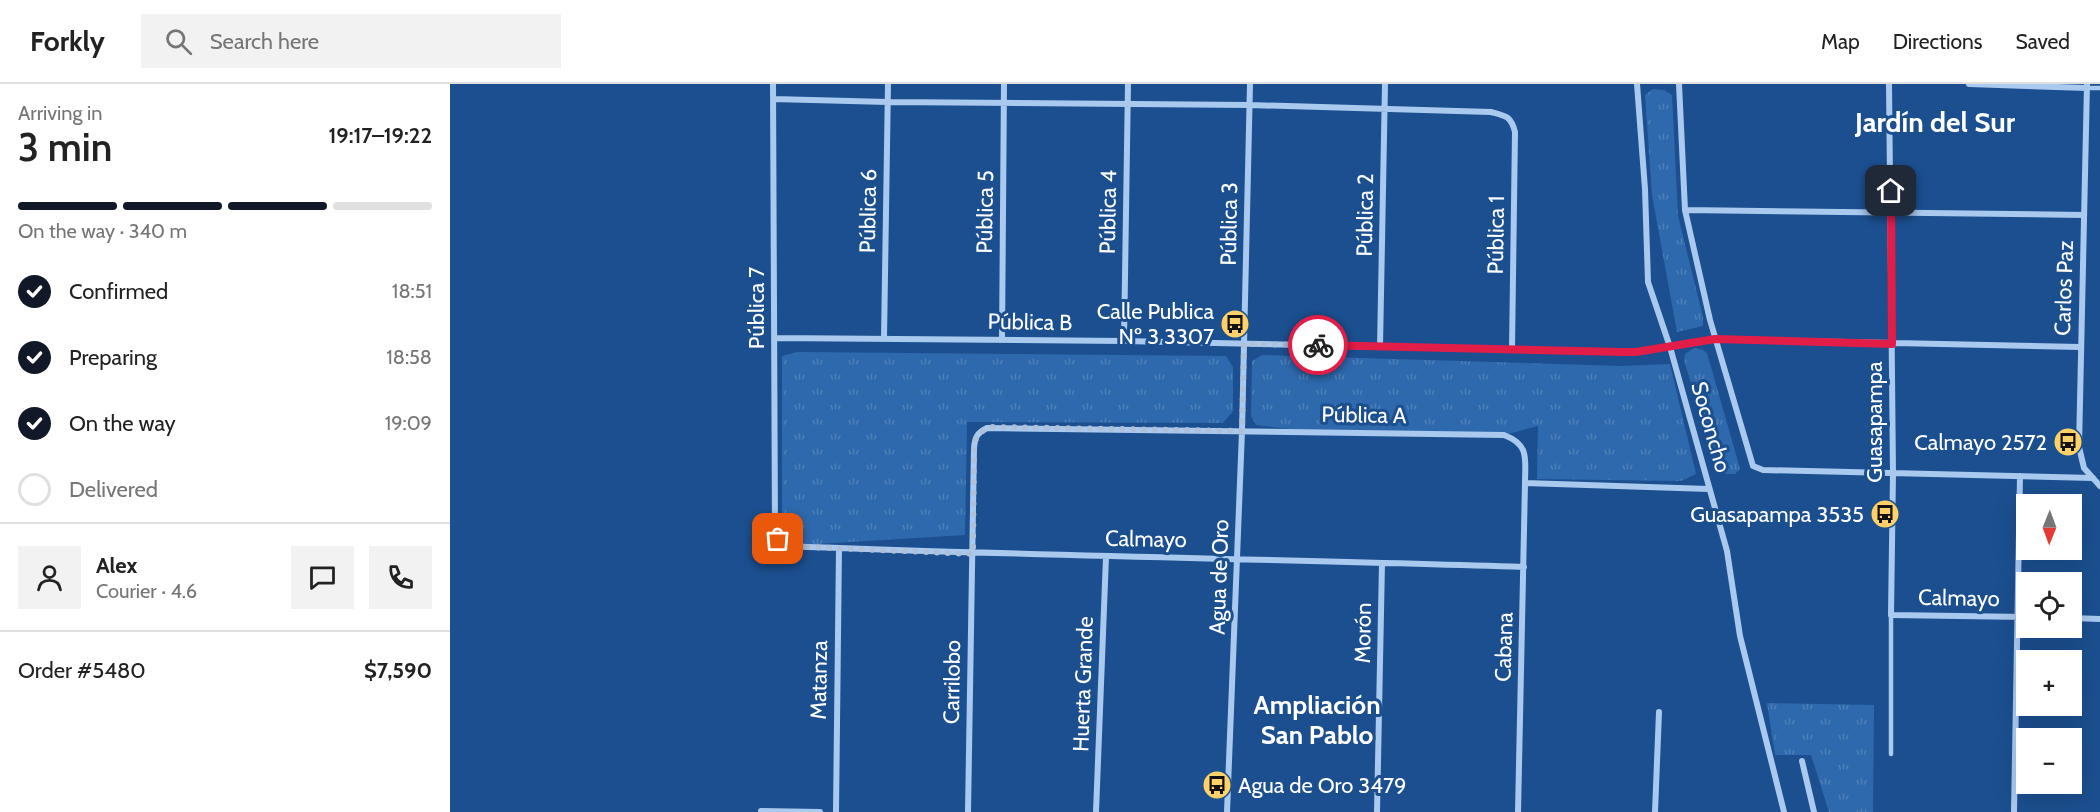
<!DOCTYPE html>
<meta charset="utf-8">
<style>
body{margin:0;font-family:Cabin,sans-serif;background:#f2f2f2;color:#222;height:100vh;display:flex;flex-direction:column;font-size:22px;white-space:nowrap}
*{box-sizing:border-box;margin:0}
p{font-size:20px;color:#767676}
.icon{flex:none;width:33px;height:33px;fill:none;stroke:currentColor;stroke-width:2;stroke-linecap:round;stroke-linejoin:round}
.map{position:relative;flex:1;overflow:hidden}
.sheet{display:flex;flex-direction:column;background:#fff;width:450px}
.sheet>*{flex:none}
.needle{width:39px;rotate:181deg}
.buttons{position:absolute;left:1566px;top:410px;display:grid;gap:12px}
.buttons a{display:grid;place-items:center;width:66px;height:66px;border-radius:0px;background:#fff;box-shadow:0 6px 24px #0002;font-size:30px}
.pin{position:absolute;display:grid;place-items:center;width:51px;height:51px;color:#fff;margin:-26px;border-radius:12px;box-shadow:0 3px 9px #0006}
.courier{position:absolute;display:grid;place-items:center;width:60px;height:60px;margin:-30px;border:4px solid #e11d48;border-radius:50%;background:#fff;color:#222;box-shadow:0 2px 8px #0007}
.overview em{font-style:normal;font-weight:600}
.overview div{display:flex;flex-direction:column-reverse}
.overview{display:flex;align-items:center;justify-content:space-between;height:102px;padding:0 18px}
h1{font-size:39px;font-weight:600;line-height:45px}
.bar{display:grid;grid-template-columns:repeat(4,1fr);gap:9px 6px;align-content:center;height:72px;padding:0 18px}
.bar i{height:8px;border-radius:4px;background:#e0e0e0}
.bar .current{background:#111827}
.bar p{grid-column:span 4}
.line{display:flex;align-items:center;gap:15px;padding:0 18px;border-top:2px solid #e0e0e0}
.line div{flex:1}
.round{display:grid;place-items:center;flex:none;width:63px;height:63px;border-radius:0px;background:#f2f2f2}
ol{padding:0 18px;list-style:none}
li{display:flex;align-items:center;gap:18px;height:66px}
li p{margin-inline-start:auto}
li .icon{padding:6px;border-radius:50%;background:#111827;color:#fff;stroke-width:4}
li:last-child{color:#767676}
li i{width:33px;height:33px;border:3px solid #e0e0e0;border-radius:50%}
header{display:flex;align-items:center;gap:36px;box-sizing:border-box;height:84px;padding:0 30px;background:#fff;border-bottom:2px solid #e0e0e0}
header strong{font-size:28px}
nav{display:flex;gap:33px;margin-inline-start:auto;font-size:21px}
.search{width:420px;height:54px;background:#f2f2f2;display:flex;align-items:center;gap:15px;box-sizing:border-box;padding:0 21px;border-radius:0px;color:#767676;font-size:22px}
main{display:flex;flex:1;min-height:0}
.map>svg:first-child{display:block}
</style>
<header>
<strong>Forkly</strong>
<div class="search"><svg class="icon" aria-label="search" viewBox="0 0 24 24"><circle cx="10" cy="10" r="6"/><path d="M15 15l6 6"/></svg>Search here</div>
<nav><a>Map</a><a>Directions</a><a>Saved</a></nav>
</header>
<main>
<section class="sheet">
<div class="overview"><div><h1>3 min</h1><p>Arriving in</p></div><em>19:17–19:22</em></div>
<div class="bar"><i class="current"></i><i class="current"></i><i class="current"></i><i></i><p>On the way · 340 m</p></div>
<ol>
<li><svg class="icon" aria-label="check" viewBox="0 0 24 24"><path d="M5 12l5 5 9-10"/></svg>Confirmed<p>18:51</p></li>
<li><svg class="icon" aria-label="check" viewBox="0 0 24 24"><path d="M5 12l5 5 9-10"/></svg>Preparing<p>18:58</p></li>
<li><svg class="icon" aria-label="check" viewBox="0 0 24 24"><path d="M5 12l5 5 9-10"/></svg>On the way<p>19:09</p></li>
<li><i></i>Delivered</li>
</ol>
<div class="line" style="height:108px"><a class="round"><svg class="icon" aria-label="person" viewBox="0 0 24 24"><circle cx="12" cy="8" r="4"/><path d="M4 21q1-7 8-7t8 7"/></svg></a><div><b>Alex</b><p>Courier · 4.6</p></div><a class="round"><svg class="icon" aria-label="chat" viewBox="0 0 24 24"><path d="M4 5h16v11H9l-5 4z"/></svg></a><a class="round"><svg class="icon" aria-label="phone" viewBox="0 0 24 24"><path d="M5 4h4l2 5-3 2q2 4 5 5l2-3 5 2v4C11 20 4 13 5 4z"/></svg></a></div>
<div class="line" style="height:78px"><div>Order #5480</div><b>$7,590</b></div>
</section>
<div class="map">
<svg width="1650" height="728" viewBox="0 0 1650 728">
<defs>
<pattern id="park-tufts" width="24" height="20" patternUnits="userSpaceOnUse" patternTransform="scale(1.5)"><rect width="24" height="20" fill="#2e69ad"/><path d="M3 7l-1-3M5 7V3M7 7l1-3M15 17l-1-3M17 17v-4M19 17l1-3" fill="none" stroke="#4d80b9"/></pattern>
</defs>
<rect width="100%" height="100%" fill="#1b4f8f"/>
<path fill="url(#park-tufts)" d="M1203,5L1214,6L1222,11L1228,132L1253,233V242L1227,248L1202,111L1195,11Z
M1244,264L1253,266L1257,269L1290,385L1285,390H1268L1234,276L1235,270Z
M347,268L776,272L783,283V327L773,339L517,338L515,451L335,462L332,442V272Z
M812,271L1172,282L1220,280L1246,390L1231,397L1087,395L1088,342L1054,351L865,348L806,341L801,332L802,277Z
M1317,619L1424,621L1423,728H1379L1361,671H1325Z"/>
<g fill="none" stroke-linecap="round" stroke-linejoin="round">
<path stroke="#a9c9ee" stroke-width="4.5" d="M1637,4H1650
M1441,670V531"/>
<path stroke="#a9c9ee" stroke-width="6" d="M323,0L325,448L335,462C582,472 828,475 1074,483
M1187,0L1195,105L1198,198L1220,263L1277,467L1290,552L1334,728
M1229,0L1235,126L1260,236L1303,382L1313,386L1643,394
M1439,0L1443,389L1441,531L1576,533
M1519,0L1637,4
M1637,0L1629,363L1634,384L1650,402
M323,15L438,18L799,21L1041,28C1056,32 1061,32 1065,48L1062,265
M1235,126L1634,131
M325,254L674,257L1171,268H1187L1265,255L1630,263
M434,255L438,0
M552,256L554,0
M674,257L678,0
M930,263L935,0
M1622,534L1650,535
M1352,677L1364,728
M311,727L370,728
M386,728L389,464
M518,728L524,364C525,353 527,349 537,344L1054,351C1080,361 1075,375 1075,399L1259,405
M646,728L656,473
M777,728L792,347L800,0
M927,728L932,479
M1068,728L1075,399
M1205,728L1209,628
M1564,728L1570,392"/>
</g>
<g fill="none" stroke-linecap="round" stroke-linejoin="round">
<path stroke="#afc1d8" stroke-width="6" stroke-dasharray="0 10.8" d="M328,455L335,462L523,470L524,364C525,351 530,346 543,343L792,347L794,260L868,261"/>
<path stroke="#e11d48" stroke-width="8" d="M868,261L1171,268H1186L1265,255L1442,260L1441,107"/>
</g>
<defs>
<g id="bus-disc" transform="scale(1.5)"><circle r="9.5" fill="#ffd166" stroke="#1b4f8f"/><path d="M-5-6H5V4H4V6H2V4H-2V6H-4V4H-5ZM-3.5-4V0h7V-4ZM-3.5 1.2v1.5H-2V1.2ZM2 1.2v1.5H3.5V1.2Z" fill="#111"/></g>
</defs>
<g fill-rule="evenodd">
<use href="#bus-disc" x="785" y="240"/>
<use href="#bus-disc" x="1618" y="358"/>
<use href="#bus-disc" x="1435" y="430"/>
<use href="#bus-disc" x="767" y="701"/>
</g>
<g text-anchor="middle" dominant-baseline="central" stroke-width="6" stroke-linejoin="round" paint-order="stroke">
<g font-size="22" fill="#fff" stroke="#1b4f8f">
<text transform="translate(418 127) rotate(-89)">Pública 6</text>
<text transform="translate(535 128) rotate(-89)">Pública 5</text>
<text transform="translate(658 128) rotate(-89)">Pública 4</text>
<text transform="translate(915 131) rotate(-89)">Pública 2</text>
<text transform="translate(779 140) rotate(-89)">Pública 3</text>
<text transform="translate(1046 151) rotate(-89)">Pública 1</text>
<text transform="translate(1614 204) rotate(-88)">Carlos Paz</text>
<text transform="translate(306 224) rotate(-90)">Pública 7</text>
<text transform="translate(580 238) rotate(1)">Pública B</text>
<text transform="translate(914 331) rotate(1)">Pública A</text>
<text transform="translate(1424 338) rotate(-90)">Guasapampa</text>
<text transform="translate(1261 343) rotate(74)">Soconcho</text>
<text transform="translate(696 455) rotate(1)">Calmayo</text>
<text transform="translate(769 493) rotate(-88)">Agua de Oro</text>
<text transform="translate(1509 514) rotate(1)">Calmayo</text>
<text transform="translate(913 549) rotate(-89)">Morón</text>
<text transform="translate(1054 563) rotate(-88)">Cabana</text>
<text transform="translate(369 596) rotate(-89)">Matanza</text>
<text transform="translate(502 598) rotate(-89)">Carrilobo</text>
<text transform="translate(633 600) rotate(-88)">Huerta Grande</text>
</g>
<g font-size="22" fill="#fff" stroke="#1b4f8f" text-anchor="end">
<text x="764" y="227">Calle Publica<tspan x="764" dy="25">Nº 3 3307</tspan></text>
<text x="1597" y="358">Calmayo 2572</text>
<text x="1414" y="430">Guasapampa 3535</text>
<text x="788" y="701" text-anchor="start">Agua de Oro 3479</text>
</g>
<g font-size="26" font-weight="bold" fill="#fff" stroke="#1b4f8f">
<text x="867" y="621">Ampliación<tspan x="867" dy="30">San Pablo</tspan></text>
</g>
<g font-size="28" font-weight="bold" fill="#fff" stroke="#1b4f8f">
<text x="1485" y="38">Jardín del Sur</text>
</g>
</g>
</svg>
<div class="buttons">
<a><svg class="needle" viewBox="-14 -14 28 28"><path d="M0-13l5 13h-10z" fill="#e53935"/><path d="M0 13l5-13h-10z" fill="#767676"/></svg></a>
<a><svg class="icon" aria-label="locate" viewBox="0 0 24 24"><circle cx="12" cy="12" r="6"/><path d="M12 2v4M12 18v4M2 12h4M18 12h4"/></svg></a>
<a>+</a>
<a>−</a>
</div>
<div class="pin" style="left:328px;top:455px;background:#ea580c"><svg class="icon" aria-label="bag" viewBox="0 0 24 24"><path d="M5 8h14l-1 12H6zM9 8a3 3 0 0 1 6 0"/></svg></div>
<div class="pin" style="left:1441px;top:107px;background:#1f2937"><svg class="icon" aria-label="home" viewBox="0 0 24 24"><path d="M3 11l9-7 9 7M6 9v11h12V9"/></svg></div>
<div class="courier" style="left:868px;top:261px"><svg class="icon" aria-label="bike" viewBox="0 0 24 24"><circle cx="6" cy="16" r="4"/><circle cx="18" cy="16" r="4"/><path d="M6 16l4-8h5l3 8M10 8l3 8H6M13 5h3"/></svg></div>
</div>
</main>
